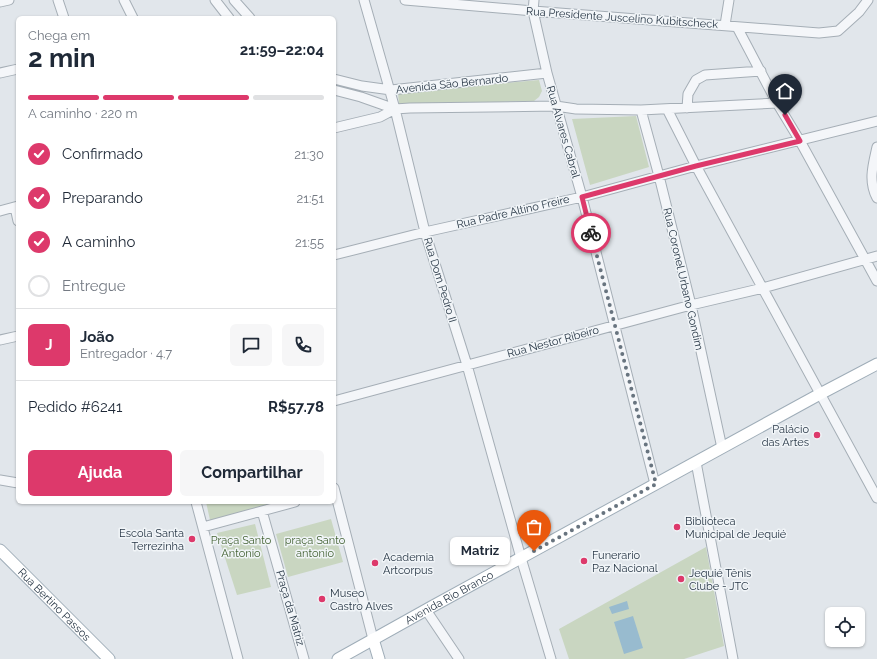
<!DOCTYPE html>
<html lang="pt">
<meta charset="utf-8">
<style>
body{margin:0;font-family:Raleway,sans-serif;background:#f6f6f7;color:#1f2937;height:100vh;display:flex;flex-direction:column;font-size:15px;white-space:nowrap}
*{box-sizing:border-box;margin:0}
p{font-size:13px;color:#747a83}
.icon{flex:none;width:22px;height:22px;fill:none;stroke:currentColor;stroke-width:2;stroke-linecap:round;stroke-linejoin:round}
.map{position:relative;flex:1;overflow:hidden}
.drawer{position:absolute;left:16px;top:16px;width:320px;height:488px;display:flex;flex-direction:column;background:#fff;border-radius:6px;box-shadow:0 1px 3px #0004}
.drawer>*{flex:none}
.controls{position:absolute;left:825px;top:607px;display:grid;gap:8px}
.controls a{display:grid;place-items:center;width:40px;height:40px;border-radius:6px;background:#fff;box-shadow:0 1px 3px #0004;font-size:20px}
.pin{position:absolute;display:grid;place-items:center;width:34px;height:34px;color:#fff;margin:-41px -17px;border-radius:50% 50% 50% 0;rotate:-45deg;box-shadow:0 0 4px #0007}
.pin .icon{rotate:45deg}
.courier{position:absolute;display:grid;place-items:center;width:40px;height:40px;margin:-20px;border:3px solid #dd396b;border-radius:50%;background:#fff;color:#222;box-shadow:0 1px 5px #0007}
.bubble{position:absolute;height:28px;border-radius:6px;background:#fff;box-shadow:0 1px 3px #0004;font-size:13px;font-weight:700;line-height:28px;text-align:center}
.overview em{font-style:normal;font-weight:700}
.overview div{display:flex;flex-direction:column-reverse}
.overview{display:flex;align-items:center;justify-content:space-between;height:68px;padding:0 12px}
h1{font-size:26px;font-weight:700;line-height:30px}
.bar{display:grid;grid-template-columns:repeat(4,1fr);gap:6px 4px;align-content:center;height:48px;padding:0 12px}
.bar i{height:5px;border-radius:3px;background:#e0e1e3}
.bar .active{background:#dd396b}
.bar p{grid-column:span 4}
.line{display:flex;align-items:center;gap:10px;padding:0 12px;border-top:1px solid #e0e1e3}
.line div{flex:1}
.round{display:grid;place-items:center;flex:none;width:42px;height:42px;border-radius:6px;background:#f6f6f7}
ol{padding:0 12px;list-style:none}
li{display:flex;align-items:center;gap:12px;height:44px}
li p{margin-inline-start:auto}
li .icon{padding:4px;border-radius:50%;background:#dd396b;color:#fff;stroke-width:4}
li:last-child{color:#747a83}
li i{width:22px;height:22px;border:2px solid #e0e1e3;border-radius:50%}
.primary-button{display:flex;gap:8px;margin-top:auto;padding:8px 12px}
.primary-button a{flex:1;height:46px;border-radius:6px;background:#dd396b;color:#fff;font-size:16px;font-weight:700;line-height:46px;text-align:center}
.primary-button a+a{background:#f6f6f7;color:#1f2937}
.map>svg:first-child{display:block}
</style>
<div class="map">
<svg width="877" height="659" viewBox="0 0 877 659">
<rect width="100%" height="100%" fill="#e1e6eb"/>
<path fill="#c9d6c1" d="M539,80L542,91L539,97L534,101L399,105L398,92Z
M636,116L649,167L590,185L572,119Z
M206,502H280L210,520Z
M331,519L343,562L288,577L276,534Z
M255,524L271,587L237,595L217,533Z
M706,547L724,646L684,659H569L559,629Z"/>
<path fill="#98bbcf" d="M627,601L629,609L612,614L609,607Z
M633,616L643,648L624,654L614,622Z"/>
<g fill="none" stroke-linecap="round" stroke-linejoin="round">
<g stroke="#a5aeb6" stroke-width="11">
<path id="minor" d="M58,0L64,18
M124,0L133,18
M215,0L229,18
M234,0L250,18
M364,0L395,109L425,232L467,365L521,558L551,659
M405,0L533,11L819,33L838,31L859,12L868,0
M534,0L533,11L547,73L582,197L655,484
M0,2L9,0
M725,25L729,0
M737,27L777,103L800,141L877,281
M0,73L18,69
M334,79L362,86L391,90L547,73
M334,90L361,97L395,109
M687,108L688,94L696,80L705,75L761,71
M667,109L696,166L877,498
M641,110L659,176L691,305L722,448
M334,128L380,117L395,109L410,108L556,106L576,109L641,110L777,103
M877,147C873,165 868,181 877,198
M15,207L18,221
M0,211L18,206
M334,255L425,232L582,197L696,166L877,121
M0,340L18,336
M334,401L691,305L763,288L877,256
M696,462L733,659
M0,480L18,483
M334,488L373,639
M196,502L238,659
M262,511L304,659
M203,527L295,502
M426,610L459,659"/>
</g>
<g stroke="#9fadb8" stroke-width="13">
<g id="major">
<path id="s1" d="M0,550L109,659"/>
<path d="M373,639L379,659"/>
<path id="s2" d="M338,659L433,606L820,394L877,364"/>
</g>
</g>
<use href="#minor" stroke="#f4f6f9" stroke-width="9"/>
<use href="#major" stroke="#fff" stroke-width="11"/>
</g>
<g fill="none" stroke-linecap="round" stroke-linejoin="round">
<path stroke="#68747f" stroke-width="4" stroke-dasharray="0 7.2" d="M534,551L656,484L591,233"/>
<path stroke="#dd396b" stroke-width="5" d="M591,233L582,197L696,166L800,141L785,115"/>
</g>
<g fill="#dd396b" stroke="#f1f5f8" stroke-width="1.5">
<circle cx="817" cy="435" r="4"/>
<circle cx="677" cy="527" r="4"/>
<circle cx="192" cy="539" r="4"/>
<circle cx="584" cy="561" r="4"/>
<circle cx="375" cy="563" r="4"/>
<circle cx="681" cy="579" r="4"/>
<circle cx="322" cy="599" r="4"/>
</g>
<g text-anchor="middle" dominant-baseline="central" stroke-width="3" stroke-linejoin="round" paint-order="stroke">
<g font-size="11" fill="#273645" stroke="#f1f5f8">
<text transform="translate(622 18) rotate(4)">Rua Presidente Juscelino Kubitscheck</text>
<text transform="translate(452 84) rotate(-6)">Avenida São Bernardo</text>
<text transform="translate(563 132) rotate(74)">Rua Alvares Cabral</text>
<text transform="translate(513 212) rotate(-13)">Rua Padre Altino Freire</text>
<text transform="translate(683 279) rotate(77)">Rua Coronel Urbano Gondim</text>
<text transform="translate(440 280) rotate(73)">Rua Dom Pedro II</text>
<text transform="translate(553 342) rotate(-15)">Rua Nestor Ribeiro</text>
<text stroke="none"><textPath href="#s2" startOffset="127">Avenida Rio Branco</textPath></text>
<text stroke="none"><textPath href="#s1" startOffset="77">Rua Bertino Passos</textPath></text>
<text transform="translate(290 608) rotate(74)">Praça da Matriz</text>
</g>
<g font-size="11" fill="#273645" stroke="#f1f5f8" text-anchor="start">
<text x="809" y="429" text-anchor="end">Palácio<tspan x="809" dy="13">das Artes</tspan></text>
<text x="685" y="521">Biblioteca<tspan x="685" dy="13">Municipal de Jequié</tspan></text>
<text x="184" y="533" text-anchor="end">Escola Santa<tspan x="184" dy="13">Terrezinha</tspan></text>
<text x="592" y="555">Funerario<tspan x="592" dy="13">Paz Nacional</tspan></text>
<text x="383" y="557">Academia<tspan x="383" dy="13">Artcorpus</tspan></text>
<text x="689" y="573">Jequié Tênis<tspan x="689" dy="13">Clube - JTC</tspan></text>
<text x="330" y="593">Museo<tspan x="330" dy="13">Castro Alves</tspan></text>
</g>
<g font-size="11" fill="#436233" stroke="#f1f5f8">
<text x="241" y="540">Praça Santo<tspan x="241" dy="13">Antonio</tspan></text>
<text x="315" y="540">praça Santo<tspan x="315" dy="13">antonio</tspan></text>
</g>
</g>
</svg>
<div class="controls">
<a><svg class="icon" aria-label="locate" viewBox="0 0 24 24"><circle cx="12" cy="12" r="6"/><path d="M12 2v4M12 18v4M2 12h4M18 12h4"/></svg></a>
</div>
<div class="pin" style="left:534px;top:551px;background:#ea580c"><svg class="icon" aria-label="bag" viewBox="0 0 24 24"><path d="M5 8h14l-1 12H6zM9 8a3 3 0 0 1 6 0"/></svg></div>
<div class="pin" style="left:785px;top:115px;background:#1f2937"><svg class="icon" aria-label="home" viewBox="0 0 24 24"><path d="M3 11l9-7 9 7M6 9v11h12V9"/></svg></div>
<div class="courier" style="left:591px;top:233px"><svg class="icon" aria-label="bike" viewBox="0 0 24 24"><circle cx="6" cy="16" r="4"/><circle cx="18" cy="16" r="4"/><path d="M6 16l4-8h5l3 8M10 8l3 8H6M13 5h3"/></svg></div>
<div class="bubble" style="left:450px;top:537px;width:60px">Matriz</div>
<section class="drawer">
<div class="overview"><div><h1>2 min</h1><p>Chega em</p></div><em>21:59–22:04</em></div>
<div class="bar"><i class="active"></i><i class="active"></i><i class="active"></i><i></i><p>A caminho · 220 m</p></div>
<ol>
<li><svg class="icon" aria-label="check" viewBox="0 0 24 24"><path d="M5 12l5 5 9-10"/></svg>Confirmado<p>21:30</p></li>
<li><svg class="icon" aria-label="check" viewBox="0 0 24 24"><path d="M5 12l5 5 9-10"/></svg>Preparando<p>21:51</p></li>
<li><svg class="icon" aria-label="check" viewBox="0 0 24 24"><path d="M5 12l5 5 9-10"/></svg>A caminho<p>21:55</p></li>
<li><i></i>Entregue</li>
</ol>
<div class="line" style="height:72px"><b class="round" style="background:#dd396b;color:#fff">J</b><div><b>João</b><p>Entregador · 4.7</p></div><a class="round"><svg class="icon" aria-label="chat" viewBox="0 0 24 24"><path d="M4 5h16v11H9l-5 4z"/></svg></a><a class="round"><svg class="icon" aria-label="phone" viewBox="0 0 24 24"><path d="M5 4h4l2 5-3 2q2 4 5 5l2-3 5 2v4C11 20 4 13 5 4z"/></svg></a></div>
<div class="line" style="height:52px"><div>Pedido #6241</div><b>R$57.78</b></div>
<div class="primary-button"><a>Ajuda</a><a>Compartilhar</a></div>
</section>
</div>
